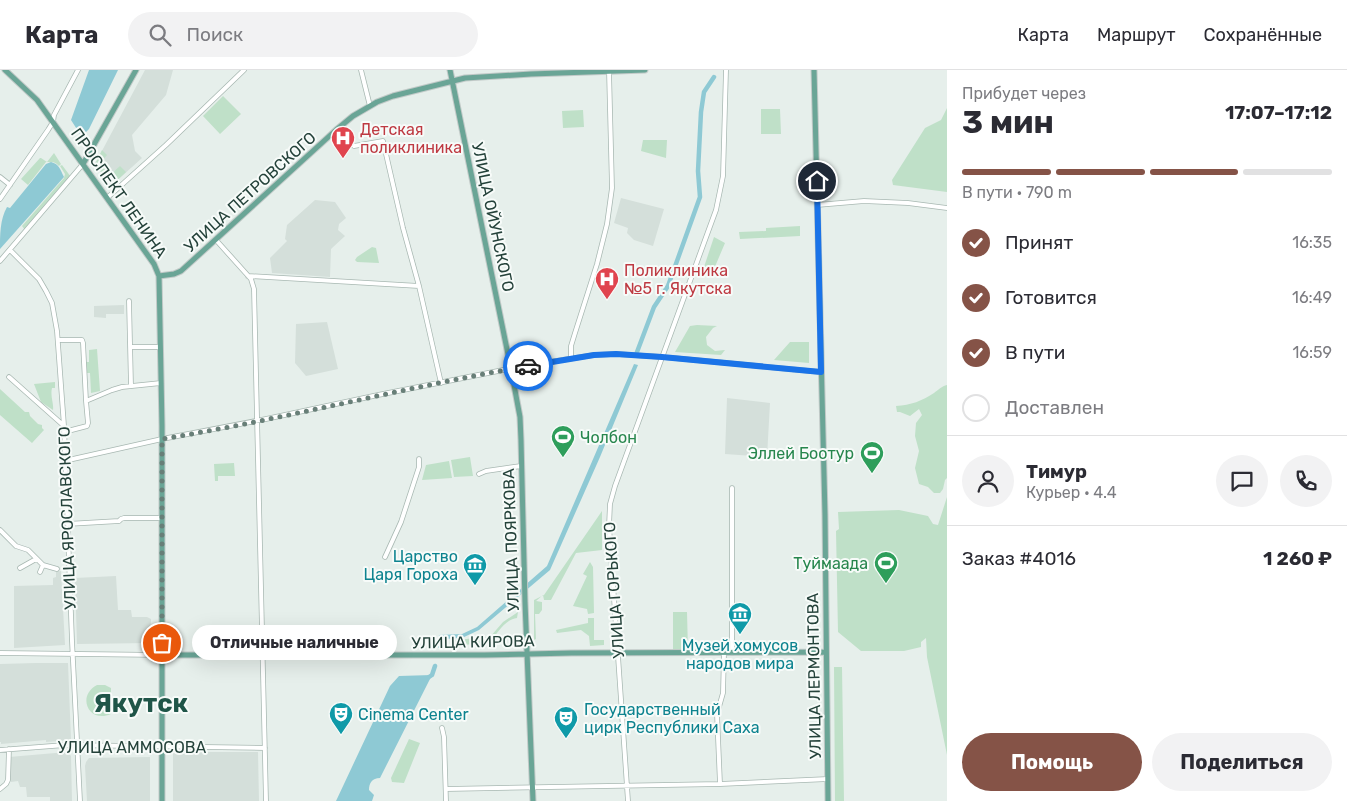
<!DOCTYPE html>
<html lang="ru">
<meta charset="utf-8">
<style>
body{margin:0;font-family:Rubik,sans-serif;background:#f2f2f3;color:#2b2b33;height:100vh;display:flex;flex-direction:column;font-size:19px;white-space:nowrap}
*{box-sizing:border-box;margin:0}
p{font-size:16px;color:#7c7c81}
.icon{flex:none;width:28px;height:28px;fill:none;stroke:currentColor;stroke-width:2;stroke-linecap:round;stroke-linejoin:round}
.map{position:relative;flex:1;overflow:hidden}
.side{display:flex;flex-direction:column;background:#fff;width:400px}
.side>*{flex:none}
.pin{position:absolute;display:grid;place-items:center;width:42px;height:42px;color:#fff;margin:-21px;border:2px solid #fff;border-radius:50%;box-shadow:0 1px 5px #0007}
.courier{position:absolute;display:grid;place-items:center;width:50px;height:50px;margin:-25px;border:4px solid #1a73e8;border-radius:50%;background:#fff;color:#222;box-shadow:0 1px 6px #0007}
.bubble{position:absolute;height:35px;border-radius:18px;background:#fff;box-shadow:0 5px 20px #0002;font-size:16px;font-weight:700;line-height:35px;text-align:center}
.headline em{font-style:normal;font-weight:700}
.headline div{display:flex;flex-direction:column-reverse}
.headline{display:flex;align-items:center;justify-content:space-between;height:85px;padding:0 15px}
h1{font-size:32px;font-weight:700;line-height:38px}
.bar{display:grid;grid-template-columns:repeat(4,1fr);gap:8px 5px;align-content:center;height:60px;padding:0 15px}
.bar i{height:6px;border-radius:4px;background:#e1e1e2}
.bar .active{background:#855347}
.bar p{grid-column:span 4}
.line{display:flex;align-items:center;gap:12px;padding:0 15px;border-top:1px solid #e1e1e2}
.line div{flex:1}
.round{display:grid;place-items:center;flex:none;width:52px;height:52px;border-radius:26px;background:#f2f2f3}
ol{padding:0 15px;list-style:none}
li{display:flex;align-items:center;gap:15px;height:55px}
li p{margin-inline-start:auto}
li .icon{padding:5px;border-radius:50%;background:#855347;color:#fff;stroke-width:4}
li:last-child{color:#7c7c81}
li i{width:28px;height:28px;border:2px solid #e1e1e2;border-radius:50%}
.primary-button{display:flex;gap:10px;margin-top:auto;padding:10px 15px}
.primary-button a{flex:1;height:58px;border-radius:30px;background:#855347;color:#fff;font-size:20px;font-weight:700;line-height:58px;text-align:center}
.primary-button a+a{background:#f2f2f3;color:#2b2b33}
header{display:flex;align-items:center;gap:30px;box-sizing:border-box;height:70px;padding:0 25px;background:#fff;border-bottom:1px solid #e1e1e2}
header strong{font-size:24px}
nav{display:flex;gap:28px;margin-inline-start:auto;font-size:18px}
.search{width:350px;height:45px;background:#f2f2f3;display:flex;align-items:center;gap:12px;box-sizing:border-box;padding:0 18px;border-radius:28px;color:#7c7c81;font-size:19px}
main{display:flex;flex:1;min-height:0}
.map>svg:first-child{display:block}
</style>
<header>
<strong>Карта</strong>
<div class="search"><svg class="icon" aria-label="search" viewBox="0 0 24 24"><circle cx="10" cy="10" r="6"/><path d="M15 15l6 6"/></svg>Поиск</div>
<nav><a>Карта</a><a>Маршрут</a><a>Сохранённые</a></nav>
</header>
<main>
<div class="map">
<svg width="947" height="731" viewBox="0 0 947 731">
<rect width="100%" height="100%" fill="#e6efeb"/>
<path fill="#d4dfda" d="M145,0H173L166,25L132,65L135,81L142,88L111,116L95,94Z
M621,128L664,139L653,176L634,170L627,163L628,158L614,153Z
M315,130L335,132L346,148L339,154L338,160L345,166L331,179L330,207L272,203L270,188L287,171L285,169L287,155Z
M124,235V244H106V248L94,247V236Z
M327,252L338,299L306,306L295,293L296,254Z
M727,328L770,333L767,387L725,384Z
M61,501L65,575L14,578V516L53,515V508L56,507V502Z
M116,506L118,540H131L132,547H147L151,549L150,573L77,574L75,508Z
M36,593H68L71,670L46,672V670L1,674V672H0V594Z
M67,682L71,686L72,731H50V727H27L26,717H20L18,711L11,712L9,687Z
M173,682H258L259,731H173Z
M150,687V731H87L85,696L86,692L89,688Z"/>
<path fill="#bfe0c8" d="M223,26L241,44L220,64L203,46Z
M947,38V122L893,115L892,110L925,58L941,50Z
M761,39H780L781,64H761Z
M583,40L584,57L563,58L562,41Z
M643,70H667L666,88L641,81Z
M102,80L107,85L101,92L109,99L106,102L109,106L120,96L126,102L111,116L95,94Z
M54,83L61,94L59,96C55,91 51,92 46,92L28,115L21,109L40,88H41L47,92Z
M62,95L71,107L25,160L22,156L64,108L65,104L60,96Z
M800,156V166L740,169L739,162L766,161V158Z
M714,167L725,173L711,206L702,203Z
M372,177L376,178L379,193L357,192L355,190L357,187Z
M697,255L717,256L713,258L706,267L707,275L715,281L725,280L721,285L675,282L690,256Z
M790,272H809V293L774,290Z
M97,279L100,321L91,323L90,303H87L86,292H89V280Z
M55,312V318H52C50,326 54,334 53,340L41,332L34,314Z
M947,315V408L945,410L943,419L940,423H934L928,417L919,414L915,398L919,381L915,366L916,353L922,345L919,339L910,346L900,342H897L896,336C911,335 922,331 934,323C938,320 942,316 947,315Z
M0,319L25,342H29L30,346L38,354L42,355V358L44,360L32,373L0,345Z
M470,387L473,406L454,407L451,390Z
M449,391L452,408L422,410L426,395Z
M234,393L235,406H218V411H215L214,394Z
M947,427V685L927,587L926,568L921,572V577L904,581H861L838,562L836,461L839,459L838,442L899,440L928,446L933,454L938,455Z
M602,441V480L576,483L551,530H544L543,525L536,531L542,532V540L539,544H535L536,569L534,570V530L544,525Z
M590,492L593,497L594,543L588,544L587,539L573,536L587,506L583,504Z
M518,542L517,548C505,549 496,565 489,574L451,575L452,570C465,570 477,567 490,567L503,552Z
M673,542H687L688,581H673Z
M588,548H594V570H604V575L590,576L589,566L581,560L557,563L556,560L588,553Z
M834,597H842L844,731H835Z
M97,615H105L111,618V623C101,625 102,636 111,639V644C89,654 76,626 97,615Z
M409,669L420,673L404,713L392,712L391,708Z"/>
<path fill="#8ec9d4" d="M89,0H118L89,59L83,65L80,64L71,50Z
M51,92C59,94 60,99 64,107L0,179C0,165 0,149 7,137L10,138L46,94Z
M634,294L638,295L600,387L550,500L479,560L462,568L443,569L442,577L438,578L439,565L462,564L477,557L547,496Z
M432,605L380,708C372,708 369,713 369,720L374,725L372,731H336L390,616L399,606Z"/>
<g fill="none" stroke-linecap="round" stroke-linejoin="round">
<path stroke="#8ec9d4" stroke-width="4.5" d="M637,282L654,237L668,216L700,127L698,101L701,42L704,22L714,7
M429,607L432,605L435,596"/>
<g stroke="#a8b8b2" stroke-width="5.5">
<path id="minor" d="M361,0L370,36
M336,60L354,76L383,71L403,158L419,216L441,313
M0,107L10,115
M107,128L166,75L244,0
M0,129L48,60L53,52L54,45L78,0
M817,135L864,131L908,133L947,138
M216,170L251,209L254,219L266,731
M10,180L39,209L46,221L52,233L57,261L64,356L72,571L80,731
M0,191L83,94
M248,206L419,216
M129,231L131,316
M58,270H82L83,273L86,331
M130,277H160
M571,288V276L575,263L597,194L607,154L612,118L609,1
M9,307L63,355
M64,362L87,356L88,353L86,331L112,320L122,317L161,313
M64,391L162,369L266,349L378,325L523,296L594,285L616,284L663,287L821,302
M479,404L486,401L521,396
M67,454L119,451L121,449L124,448H162
M0,460L16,476L28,480L43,495L57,499
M385,487L401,452L419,397V389
M20,498L36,489
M40,502L43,495
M0,583L162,585
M732,583V418
M442,658L444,667L446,731
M0,680L65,675L265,678
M720,714L717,644L723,623L724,583
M0,719L6,714L8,710L9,679
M446,719L720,714L828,709
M628,731L609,456L610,434L615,416L716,140L723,106L726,0"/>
</g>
<g stroke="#c2cac8" stroke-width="7">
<path id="major" d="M5,0L37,30L154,194L159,206L162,356V731
M450,0L511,299L520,347L521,370L525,532L533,731
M814,0L825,445L828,731
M83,94L136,0
M159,206L174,204L181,201L336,60L353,46L377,32L393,26L465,8L531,4L645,0
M162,585H485L571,583L826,582"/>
</g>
<use href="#minor" stroke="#fff" stroke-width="4"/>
<use href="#major" stroke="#6aa596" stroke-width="5"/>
</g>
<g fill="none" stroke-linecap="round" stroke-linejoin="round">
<path stroke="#687f78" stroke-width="5" stroke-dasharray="0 9" d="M162,573V369C285,349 406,317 528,296"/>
<path stroke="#1a73e8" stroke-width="6" d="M528,296L594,285L616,284L662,287L821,302L817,111"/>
</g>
<defs>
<g id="hospital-pin" transform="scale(1.25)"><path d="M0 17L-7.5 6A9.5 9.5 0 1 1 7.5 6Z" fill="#e0444e" stroke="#f7fbf9"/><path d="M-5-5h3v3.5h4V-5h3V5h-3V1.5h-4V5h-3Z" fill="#fff"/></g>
<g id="stadium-pin" transform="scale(1.25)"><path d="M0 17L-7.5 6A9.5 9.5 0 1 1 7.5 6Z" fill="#2e9e5b" stroke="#f7fbf9"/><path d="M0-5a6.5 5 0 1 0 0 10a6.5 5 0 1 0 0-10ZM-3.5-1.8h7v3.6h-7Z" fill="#fff"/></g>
<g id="museum-pin" transform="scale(1.25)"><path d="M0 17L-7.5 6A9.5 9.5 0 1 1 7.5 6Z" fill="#0f9aa8" stroke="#f7fbf9"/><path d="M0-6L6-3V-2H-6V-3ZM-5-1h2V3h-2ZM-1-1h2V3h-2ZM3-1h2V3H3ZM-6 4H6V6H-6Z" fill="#fff"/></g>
<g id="theatre-pin" transform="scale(1.25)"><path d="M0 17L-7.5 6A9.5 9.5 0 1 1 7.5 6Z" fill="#0f9aa8" stroke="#f7fbf9"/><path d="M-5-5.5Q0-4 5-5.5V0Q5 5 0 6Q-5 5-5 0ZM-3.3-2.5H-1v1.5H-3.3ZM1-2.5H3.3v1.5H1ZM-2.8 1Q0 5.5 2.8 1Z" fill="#fff"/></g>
</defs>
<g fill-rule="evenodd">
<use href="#hospital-pin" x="343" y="68"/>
<use href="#hospital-pin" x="607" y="209"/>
<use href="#stadium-pin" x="563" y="367"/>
<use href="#stadium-pin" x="872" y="383"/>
<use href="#stadium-pin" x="886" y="493"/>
<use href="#museum-pin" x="475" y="495"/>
<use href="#museum-pin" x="740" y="544"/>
<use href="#theatre-pin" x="341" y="644"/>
<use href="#theatre-pin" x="566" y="648"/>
</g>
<g text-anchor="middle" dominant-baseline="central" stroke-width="4" stroke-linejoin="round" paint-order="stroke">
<g font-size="16" fill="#be3a42" stroke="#f7fbf9" text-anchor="start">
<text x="360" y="59">Детская<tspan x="360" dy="18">поликлиника</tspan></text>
<text x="624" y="200">Поликлиника<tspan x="624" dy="18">№5 г. Якутска</tspan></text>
</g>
<g font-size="16" fill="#24423a" stroke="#f7fbf9">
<text transform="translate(250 122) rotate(-42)">УЛИЦА ПЕТРОВСКОГО</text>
<text transform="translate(119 123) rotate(55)">ПРОСПЕКТ ЛЕНИНА</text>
<text transform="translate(493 147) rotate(78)">УЛИЦА ОЙУНСКОГО</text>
<text transform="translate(67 448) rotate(-92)">УЛИЦА ЯРОСЛАВСКОГО</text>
<text transform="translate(511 470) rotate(-92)">УЛИЦА ПОЯРКОВА</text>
<text transform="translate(614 520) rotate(-94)">УЛИЦА ГОРЬКОГО</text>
<text transform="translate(473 572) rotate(-1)">УЛИЦА КИРОВА</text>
<text transform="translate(814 606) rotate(-91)">УЛИЦА ЛЕРМОНТОВА</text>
<text x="132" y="677">УЛИЦА АММОСОВА</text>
</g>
<g font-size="16" fill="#27864d" stroke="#f7fbf9" text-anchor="end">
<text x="580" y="367" text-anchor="start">Чолбон</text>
<text x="854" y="383">Эллей Боотур</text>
<text x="868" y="493">Туймаада</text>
</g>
<g font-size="16" fill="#0d838f" stroke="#f7fbf9" text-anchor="start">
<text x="458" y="486" text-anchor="end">Царство<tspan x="458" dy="18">Царя Гороха</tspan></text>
<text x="740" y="575" text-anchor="middle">Музей хомусов<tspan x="740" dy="18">народов мира</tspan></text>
<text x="584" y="639">Государственный<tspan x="584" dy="18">цирк Республики Саха</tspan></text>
<text x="358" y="644">Cinema Center</text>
</g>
<g font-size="26" font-weight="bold" fill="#1f5548" stroke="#f7fbf9">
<text x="141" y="633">Якутск</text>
</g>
</g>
</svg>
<div class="pin" style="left:162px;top:573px;background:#ea580c"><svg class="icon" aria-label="bag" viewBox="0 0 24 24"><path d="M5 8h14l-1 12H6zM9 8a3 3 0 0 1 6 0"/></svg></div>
<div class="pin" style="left:817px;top:111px;background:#1f2937"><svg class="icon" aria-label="home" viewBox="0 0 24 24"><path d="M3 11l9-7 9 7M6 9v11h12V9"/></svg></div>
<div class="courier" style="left:528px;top:296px"><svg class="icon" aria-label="car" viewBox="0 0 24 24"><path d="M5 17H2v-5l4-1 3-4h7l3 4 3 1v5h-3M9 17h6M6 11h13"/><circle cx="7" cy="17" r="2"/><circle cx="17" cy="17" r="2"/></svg></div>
<div class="bubble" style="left:192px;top:555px;width:205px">Отличные наличные</div>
</div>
<section class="side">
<div class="headline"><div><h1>3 мин</h1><p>Прибудет через</p></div><em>17:07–17:12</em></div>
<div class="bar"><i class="active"></i><i class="active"></i><i class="active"></i><i></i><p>В пути · 790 m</p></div>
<ol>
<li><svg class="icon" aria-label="check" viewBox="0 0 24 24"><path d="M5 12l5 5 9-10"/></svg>Принят<p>16:35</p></li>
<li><svg class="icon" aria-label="check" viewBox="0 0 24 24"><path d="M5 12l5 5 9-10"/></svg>Готовится<p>16:49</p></li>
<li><svg class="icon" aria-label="check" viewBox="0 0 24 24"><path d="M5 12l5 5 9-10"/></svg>В пути<p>16:59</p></li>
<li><i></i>Доставлен</li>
</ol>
<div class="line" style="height:90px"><a class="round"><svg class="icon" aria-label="person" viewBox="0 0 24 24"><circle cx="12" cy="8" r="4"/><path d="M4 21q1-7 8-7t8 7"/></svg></a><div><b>Тимур</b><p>Курьер · 4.4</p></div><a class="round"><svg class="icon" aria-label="chat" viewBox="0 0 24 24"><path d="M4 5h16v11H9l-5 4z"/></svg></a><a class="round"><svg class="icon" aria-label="phone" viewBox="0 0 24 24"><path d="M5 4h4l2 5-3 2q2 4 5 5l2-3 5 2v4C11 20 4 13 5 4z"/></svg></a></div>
<div class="line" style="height:65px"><div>Заказ #4016</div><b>1 260 ₽</b></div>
<div class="primary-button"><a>Помощь</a><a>Поделиться</a></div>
</section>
</main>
